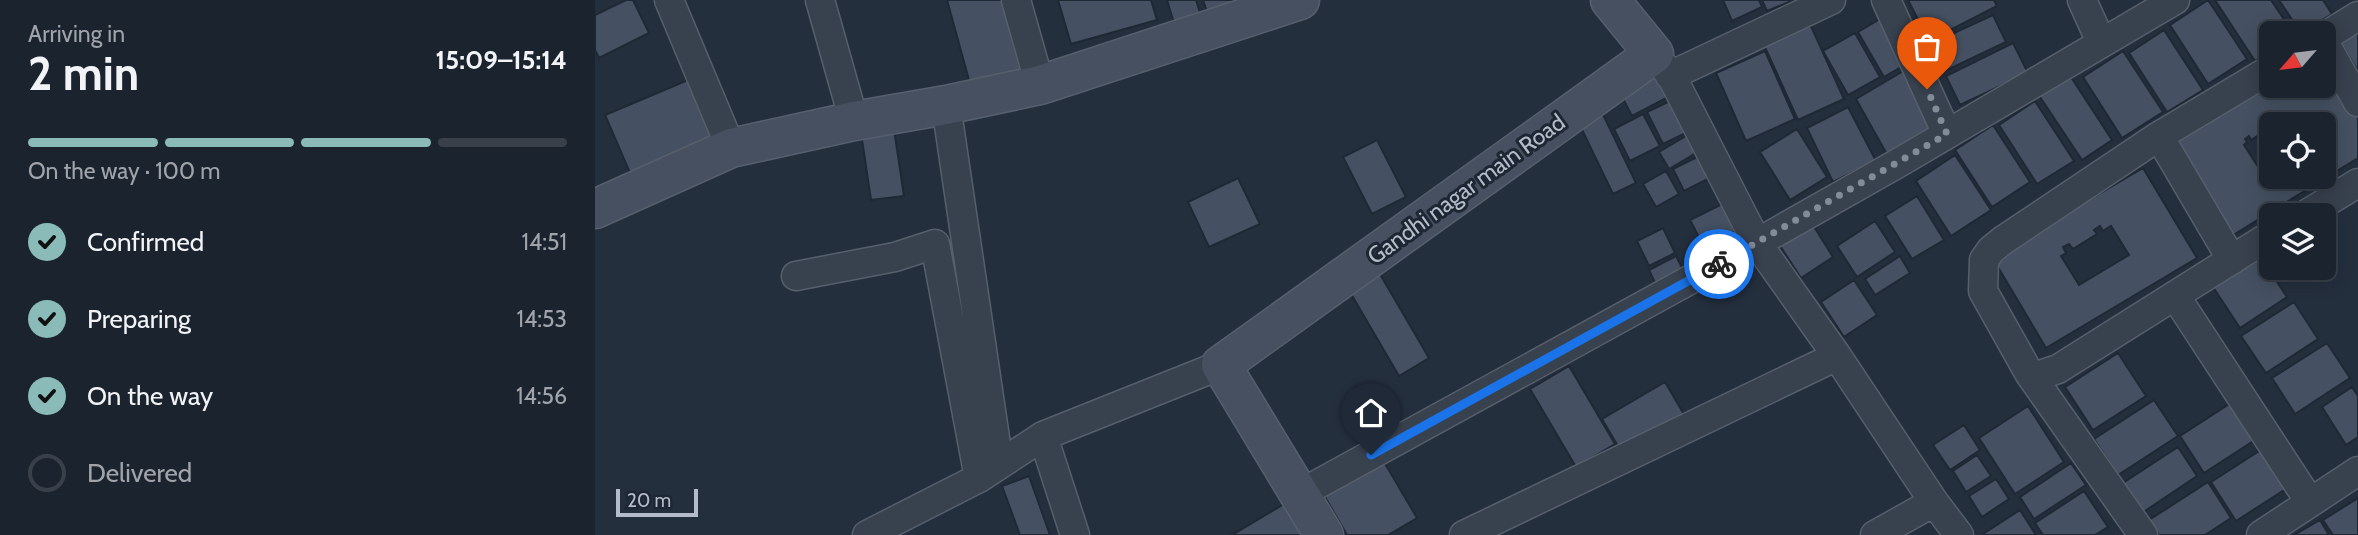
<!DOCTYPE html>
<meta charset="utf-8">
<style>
body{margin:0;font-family:Cabin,sans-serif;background:#242b36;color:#f1f3f6;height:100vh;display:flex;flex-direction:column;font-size:26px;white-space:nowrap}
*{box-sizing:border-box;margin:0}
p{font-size:23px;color:#a0a4aa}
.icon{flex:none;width:38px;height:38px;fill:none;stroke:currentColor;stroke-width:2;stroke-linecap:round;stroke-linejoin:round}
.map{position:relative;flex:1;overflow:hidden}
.panel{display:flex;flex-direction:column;background:#1b232e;width:595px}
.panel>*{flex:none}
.needle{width:46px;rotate:242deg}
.buttons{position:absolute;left:1664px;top:21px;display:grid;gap:14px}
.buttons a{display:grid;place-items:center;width:77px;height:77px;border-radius:10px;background:#1b232e;box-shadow:0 4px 18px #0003,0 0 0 2px #39404a;font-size:35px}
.scale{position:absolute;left:21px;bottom:18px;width:82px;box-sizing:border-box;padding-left:7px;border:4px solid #b4bcc9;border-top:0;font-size:19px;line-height:24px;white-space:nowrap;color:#b4bcc9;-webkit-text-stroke:5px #1d2633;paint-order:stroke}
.pin{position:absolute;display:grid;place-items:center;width:60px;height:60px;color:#fff;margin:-72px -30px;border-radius:50% 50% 50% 0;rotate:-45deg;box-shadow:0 0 7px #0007}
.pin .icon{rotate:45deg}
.courier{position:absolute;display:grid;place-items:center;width:70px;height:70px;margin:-35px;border:5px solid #1a73e8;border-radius:50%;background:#fff;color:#222;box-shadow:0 2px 9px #0007}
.summary em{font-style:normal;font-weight:700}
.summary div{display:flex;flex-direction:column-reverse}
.summary{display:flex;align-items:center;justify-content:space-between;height:119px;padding:0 28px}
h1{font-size:46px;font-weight:700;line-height:52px}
.bar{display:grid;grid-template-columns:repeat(4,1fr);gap:10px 7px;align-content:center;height:84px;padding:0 28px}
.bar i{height:9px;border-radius:5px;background:#39404a}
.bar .selected{background:#8bbbb9}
.bar p{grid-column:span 4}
ol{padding:0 28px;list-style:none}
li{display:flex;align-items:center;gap:21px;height:77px}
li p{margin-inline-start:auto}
li .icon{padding:7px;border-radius:50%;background:#8bbbb9;color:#111;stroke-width:4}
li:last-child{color:#a0a4aa}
li i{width:38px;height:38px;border:4px solid #39404a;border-radius:50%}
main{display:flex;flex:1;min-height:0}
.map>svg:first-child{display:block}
</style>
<main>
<section class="panel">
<div class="summary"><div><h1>2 min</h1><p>Arriving in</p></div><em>15:09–15:14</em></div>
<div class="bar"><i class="selected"></i><i class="selected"></i><i class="selected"></i><i></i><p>On the way · 100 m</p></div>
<ol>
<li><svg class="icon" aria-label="check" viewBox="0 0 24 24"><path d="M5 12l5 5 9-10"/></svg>Confirmed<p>14:51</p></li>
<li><svg class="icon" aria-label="check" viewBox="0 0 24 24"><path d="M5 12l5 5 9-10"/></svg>Preparing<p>14:53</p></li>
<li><svg class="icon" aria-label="check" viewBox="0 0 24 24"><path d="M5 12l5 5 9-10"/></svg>On the way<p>14:56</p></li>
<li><i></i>Delivered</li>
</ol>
</section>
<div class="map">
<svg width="1763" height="535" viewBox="0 0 1763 535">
<rect width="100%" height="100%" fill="#242f3e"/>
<path fill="#455162" stroke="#1f2835" stroke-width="2" fill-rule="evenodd" d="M31,0H38L54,33L4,58L0,50V15Z
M352,0H407L428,78L377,91Z
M463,0H556L562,20L476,44Z
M572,0H601L608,22L581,30Z
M608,0H668L615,21Z
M1128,0H1164L1167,7L1137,21Z
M1167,0H1199L1172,11Z
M1313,0H1399L1402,6L1334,41Z
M1613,0L1652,59L1613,84L1575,25Z
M1620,0H1676L1698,33H1676V50L1660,61Z
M1684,0H1728L1737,14L1706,33Z
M1398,15L1411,42L1348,72L1335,44Z
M1285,19L1311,64L1289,77L1263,32Z
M1215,24L1249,99L1203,120L1169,45Z
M1569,30L1608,90L1572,112L1534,53Z
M1763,31V71L1745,42Z
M1260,33L1285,77L1253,95L1228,51Z
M1418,43L1433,73L1365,105L1351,76Z
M1170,51L1200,119L1151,141L1121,73Z
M1528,51L1568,112L1527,138L1488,77Z
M1729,58L1763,114V158L1635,237L1576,141L1676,79V86H1729ZM1691,117L1695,124H1729V177H1676V172L1669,176L1649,145L1652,142L1650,139L1654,136L1656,140L1676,127V124H1682L1680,121L1684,119L1685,122Z
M1062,63L1079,94L1037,116L1021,85Z
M1310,70L1344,129L1294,158L1261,99Z
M1474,74L1517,140L1487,160L1443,94Z
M93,80L118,138L35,173L10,115Z
M1079,99L1095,131L1068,144L1052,112Z
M1440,101L1479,161L1442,184L1404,125Z
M1002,102L1041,183L1018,194L979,113Z
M1253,107L1281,161L1238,182L1212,128Z
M1048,114L1065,146L1035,161L1019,129Z
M1398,125L1435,182L1397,207L1360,150Z
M299,129L309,196L276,200L266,133Z
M1202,129L1232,177L1195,200L1165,152Z
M1096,133L1106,150L1074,169L1064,152Z
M782,140L811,197L777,214L748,157Z
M1108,154L1119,176L1089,191L1078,169Z
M1360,155L1396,210L1356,236L1321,181Z
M1548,168L1602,258L1451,348L1397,257ZM1505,226L1508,231L1516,226L1534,255L1484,285L1466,256L1471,253L1468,247L1474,244L1478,249L1502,234L1499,230Z
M1071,171L1084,194L1061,207L1048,184Z
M643,178L665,224L614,247L593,202Z
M1322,196L1349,240L1317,259L1290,216Z
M1137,199L1151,225L1109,247L1095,220Z
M1213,217L1238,257L1206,278L1180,238Z
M1280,221L1300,252L1262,277L1242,246Z
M1068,228L1080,253L1054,266L1042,241Z
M1081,256L1093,279L1065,293L1054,270Z
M1305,256L1315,273L1280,295L1270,279Z
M1665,256L1692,297L1645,328L1618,287Z
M782,269L834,358L804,376L752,287Z
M1259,280L1282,315L1249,337L1226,302Z
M1699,302L1723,339L1671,373L1646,336Z
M1732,343L1755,378L1700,414L1677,378Z
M1523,353L1551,396L1498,430L1470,387Z
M974,366L1020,444L981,467L935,389Z
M1070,382L1090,416L1027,453L1007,419Z
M1757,387L1763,396V437L1751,445L1727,407Z
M1642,399L1666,436L1609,473L1585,436Z
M1559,400L1583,436L1523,475L1499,439Z
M1433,406L1469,462L1420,494L1384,438Z
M1369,425L1385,450L1355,470L1338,445Z
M1672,446L1697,485L1641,521L1616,482Z
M1583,447L1602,476L1547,513L1528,483Z
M785,455L822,518L793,535H752L726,490Z
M1382,455L1396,476L1371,492L1358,471Z
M1476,463L1491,485L1439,519L1425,497Z
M434,476L455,535H425L407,486Z
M1401,479L1414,499L1387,517L1374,496Z
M1613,482L1636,518L1610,535H1564L1554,520Z
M1489,491L1513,527L1500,535H1448L1440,523Z
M1763,498V535H1738L1728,520Z
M689,504L707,535H637Z
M1425,510L1441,535H1389L1388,534Z
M1725,520L1734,535H1699Z"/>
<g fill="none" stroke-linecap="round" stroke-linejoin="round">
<g stroke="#565f6c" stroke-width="31">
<path id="street" d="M74,0L136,148
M225,0L259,121
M421,0L445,85
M1291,0L1352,134
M1487,0L1506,42
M1729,37L1763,16
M1729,42L1763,102
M1059,54L1077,77L1162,243L1242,356L1339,502L1364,535
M1676,69L1564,136L1407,241L1396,250L1389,260L1388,291L1434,373L1442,376L1463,369L1676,235
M1075,76L1236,0
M351,105L404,465
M1564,136L1637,260
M1710,215L1763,183
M201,276L300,257L340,244L384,478
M1581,297L1715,502
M1434,373L1548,535
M448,436L480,535
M703,495L1162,243L1305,162L1580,0
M272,535L384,478L448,436L626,365
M869,535L1242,356
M1280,535L1339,502
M1666,535L1763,471"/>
</g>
<g stroke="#565f6c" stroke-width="41">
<path id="secondary" d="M0,209L136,148L259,121L351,105L445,85L705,0
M729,535L626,365L1059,54L1015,0"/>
</g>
<use href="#street" stroke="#38414e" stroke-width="28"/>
<use href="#secondary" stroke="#465061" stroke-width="38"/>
</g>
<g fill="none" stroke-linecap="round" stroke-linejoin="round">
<path stroke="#828b98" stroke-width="7" stroke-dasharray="0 12.6" d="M1124,264L1352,134L1332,89"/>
<path stroke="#1a73e8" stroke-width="9" d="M776,455L1124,264"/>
</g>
<g text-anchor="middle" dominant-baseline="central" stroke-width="6" stroke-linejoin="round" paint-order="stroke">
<g font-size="23" fill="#b4bcc9" stroke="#1d2633">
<text transform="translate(871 189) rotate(-36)">Gandhi nagar main Road</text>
</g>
</g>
</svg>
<div class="buttons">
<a><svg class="needle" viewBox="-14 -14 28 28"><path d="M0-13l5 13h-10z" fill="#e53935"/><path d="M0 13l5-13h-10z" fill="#a0a4aa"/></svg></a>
<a><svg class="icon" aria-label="locate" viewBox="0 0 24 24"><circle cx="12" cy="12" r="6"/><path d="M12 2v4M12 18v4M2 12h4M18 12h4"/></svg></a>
<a><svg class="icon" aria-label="layers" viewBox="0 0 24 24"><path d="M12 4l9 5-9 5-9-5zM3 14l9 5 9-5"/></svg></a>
</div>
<div class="scale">20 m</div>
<div class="pin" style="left:1332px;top:89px;background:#ea580c"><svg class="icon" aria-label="bag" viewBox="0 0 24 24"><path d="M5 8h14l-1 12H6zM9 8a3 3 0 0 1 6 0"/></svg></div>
<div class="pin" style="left:776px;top:455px;background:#1f2937"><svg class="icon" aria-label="home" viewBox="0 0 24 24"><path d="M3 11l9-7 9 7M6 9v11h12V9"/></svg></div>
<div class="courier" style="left:1124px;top:264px"><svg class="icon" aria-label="bike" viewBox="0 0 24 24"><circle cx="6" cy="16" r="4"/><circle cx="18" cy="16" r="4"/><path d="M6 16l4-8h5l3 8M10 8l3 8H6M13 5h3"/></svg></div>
</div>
</main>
